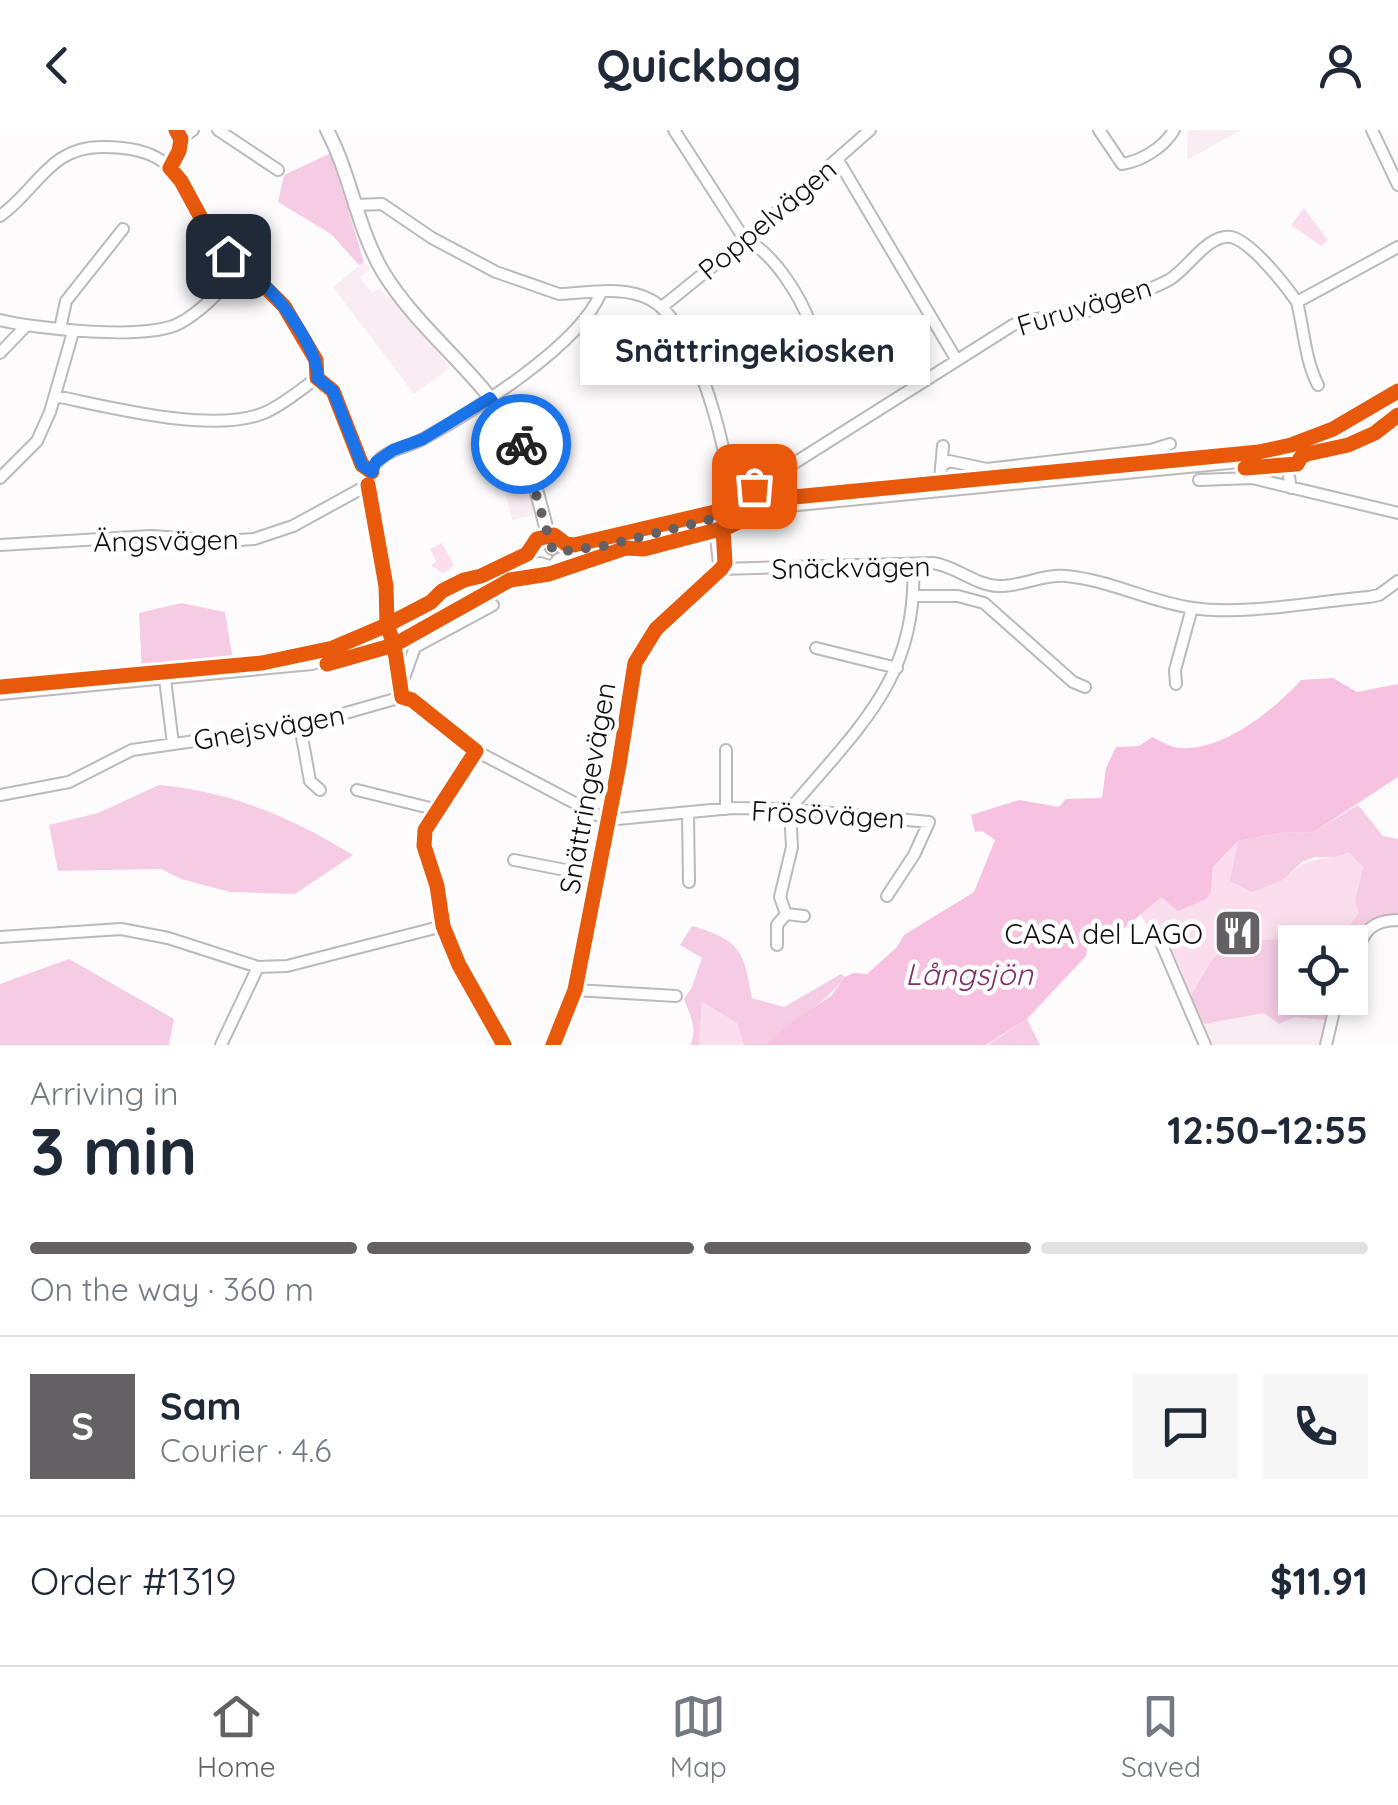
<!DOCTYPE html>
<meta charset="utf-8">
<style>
body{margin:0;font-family:Quicksand,sans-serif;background:#f6f6f7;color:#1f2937;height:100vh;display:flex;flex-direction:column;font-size:38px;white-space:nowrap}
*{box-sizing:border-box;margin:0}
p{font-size:32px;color:#747a83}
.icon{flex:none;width:55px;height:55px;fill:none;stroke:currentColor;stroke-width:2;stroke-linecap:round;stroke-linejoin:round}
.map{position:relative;height:915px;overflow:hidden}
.sheet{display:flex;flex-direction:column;background:#fff;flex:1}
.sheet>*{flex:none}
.buttons{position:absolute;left:1278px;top:795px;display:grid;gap:20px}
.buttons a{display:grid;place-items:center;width:90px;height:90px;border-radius:0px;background:#fff;box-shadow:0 5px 15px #0003;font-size:50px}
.pin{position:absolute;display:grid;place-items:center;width:85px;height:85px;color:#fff;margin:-42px;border-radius:20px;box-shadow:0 5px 15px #0006}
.courier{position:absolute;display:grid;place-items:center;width:100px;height:100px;margin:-50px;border:8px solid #1a73e8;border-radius:50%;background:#fff;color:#222;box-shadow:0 2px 12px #0007}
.bubble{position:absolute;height:70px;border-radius:0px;background:#fff;box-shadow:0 5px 15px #0003;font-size:32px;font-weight:700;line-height:70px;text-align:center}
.overview em{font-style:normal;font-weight:700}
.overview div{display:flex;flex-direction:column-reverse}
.overview{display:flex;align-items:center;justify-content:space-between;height:170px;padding:0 30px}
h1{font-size:65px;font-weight:700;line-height:75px}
.bar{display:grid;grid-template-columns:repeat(4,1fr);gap:15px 10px;align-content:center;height:120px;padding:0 30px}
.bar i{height:12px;border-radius:8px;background:#e0e1e3}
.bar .active{background:#646063}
.bar p{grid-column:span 4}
.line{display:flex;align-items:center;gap:25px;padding:0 30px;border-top:2px solid #e0e1e3}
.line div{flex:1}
.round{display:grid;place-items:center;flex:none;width:105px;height:105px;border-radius:0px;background:#f6f6f7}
header{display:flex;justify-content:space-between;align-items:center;height:130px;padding:0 30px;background:#fff;font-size:45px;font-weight:700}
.tab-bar{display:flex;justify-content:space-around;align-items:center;height:140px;border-top:2px solid #e0e1e3;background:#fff;font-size:28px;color:#747a83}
.tab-bar a{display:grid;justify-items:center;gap:5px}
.tab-bar .active{color:#646063}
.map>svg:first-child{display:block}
</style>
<header><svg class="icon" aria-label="back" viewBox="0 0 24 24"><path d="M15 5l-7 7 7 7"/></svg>Quickbag<svg class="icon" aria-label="person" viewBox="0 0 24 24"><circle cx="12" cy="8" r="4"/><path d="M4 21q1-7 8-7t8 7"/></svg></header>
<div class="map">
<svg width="1398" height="915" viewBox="0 0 1398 915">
<rect width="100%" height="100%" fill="#fdfbfc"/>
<path fill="#f9edf3" d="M1188,0H1241L1187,30Z
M364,132L370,139L360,148L372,163L380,158L387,167L391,164L450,238L414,264L333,157Z
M529,360L534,385L512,390L506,364Z
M1295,868L1329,871L1322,915H1212L1204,894L1208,886Z"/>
<path fill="#fbdeee" d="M1304,78L1328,110L1321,116L1291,95Z
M442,413L454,435L444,443L431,436L436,431L430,419Z
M1238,711L1231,751L1283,750C1315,721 1314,734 1349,723L1363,737L1355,771L1359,783L1336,812L1295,813L1279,809L1205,840L1191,867C1183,849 1175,810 1154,807L1140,784L1161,766L1211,762L1213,737Z
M702,872L737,893L744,915H699Z"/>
<path fill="#f5cce4" d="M331,23L364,132L359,135L331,104L278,72L284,45Z
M181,473L225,482L233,530L142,543L139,483Z
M159,655C229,661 294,688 353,725L295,764L230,762L181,749L161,739L58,741L49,695L98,683Z
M1358,675L1383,706L1398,709V787C1369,786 1362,803 1350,827V812H1336L1359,783L1355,771L1363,737L1349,723L1334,727H1315L1302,732L1283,750L1252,762L1230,751L1238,711L1280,703L1314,702Z
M692,796C740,810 744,820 752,868L784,877L841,844L845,847C824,875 791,892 765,915H744L737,893L702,872L699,915H690C698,899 690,885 684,869L692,857L702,828L680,815Z
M1279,809L1295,813V868H1331L1327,890L1294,887L1279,894L1264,883L1204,894L1191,867C1217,816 1221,813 1279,809Z
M69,829L174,889L169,915H0V854Z
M1027,889L1040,915H988Z"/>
<path fill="#f7c2e1" d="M1333,548L1357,562L1398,554V647L1314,702L1280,703L1238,711L1213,737L1211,762L1206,769L1178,781L1161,767L1121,801L1110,795L1088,807L1086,826L1027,889L986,915H765L794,890L831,866L845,847L853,843L867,844L897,817L904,805L974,762L995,710L982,701L975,702L971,685L1019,670L1059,677L1066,669L1102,668L1106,638L1116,617L1139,616L1152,607C1161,611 1171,618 1181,618C1223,621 1274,580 1301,550Z"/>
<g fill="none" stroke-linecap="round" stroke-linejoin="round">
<g stroke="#bcb8bb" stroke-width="14">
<path id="minor" d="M218,0L278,40
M674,0L745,110C773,121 802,169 811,196
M1099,0L1122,34C1142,31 1164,17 1174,0
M1372,0L1398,55
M838,30L956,229
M170,38L179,21L181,9L193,0
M354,75L382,74L432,108L496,142L559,164C588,163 625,155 651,170C699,196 731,332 733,384
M0,86C38,59 50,16 103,17C123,17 145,19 162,31C187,47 190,78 206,101C215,113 229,133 241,141C250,147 258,149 267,157C284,175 320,223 317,248L333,261L362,335L372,342
M1297,172C1304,200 1305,230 1318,255
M662,177L745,110L870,0
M0,190C37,199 147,211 180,193C202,181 222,159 239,141
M60,199L66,171L123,99
M0,223L26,196
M55,266C110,277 211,304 264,283C283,275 300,260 317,248
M1285,324L1291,358
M941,336L949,331L987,339L1151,320L1170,314
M0,348L37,311L50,282L73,202
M1199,350L1252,348L1398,383
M368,355L388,475
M732,357H753L777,344L1013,195C1033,187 1053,188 1074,184C1097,180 1148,161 1169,150C1188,139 1207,104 1231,107C1251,111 1286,156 1297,172L1398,117
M939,360L943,316
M714,389L719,434
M0,415L151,406L224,411L254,409L293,396L368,355C371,345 373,335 381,328C393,318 409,317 423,309C472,282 581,215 601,162
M721,439L933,433C956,436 975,455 998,456C1021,457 1042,444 1066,446C1110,450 1150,472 1193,478C1243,486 1318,471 1369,467L1379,465L1398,451
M915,466H958L984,473L1073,552L1085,557
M816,518L897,538
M165,549L173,614
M1176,554L1175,540L1192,478
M402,567L412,570L476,621L607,690L732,678L790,679L929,692L914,725L887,766
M402,567V553L415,517L493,475
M300,596L310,651L320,660
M476,621L425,700L424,716L437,756L443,796L459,835L504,915
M357,660L438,680
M0,665L69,652L132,620L300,596L402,567
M726,679V620
M688,683L689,752
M514,730L596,746
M786,784L804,786
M0,807L121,799L168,808L258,837L287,836L443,796
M777,815V795L786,784L780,767L792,717L790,679C858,598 919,547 913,434
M1162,815L1205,915
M1350,836C1363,809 1364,790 1398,790
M575,860L676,866
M221,915L258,837
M553,915L575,860L619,635L635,533L656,499L721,439L725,433L721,388
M1326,915L1337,868"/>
</g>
<g stroke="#bcb8bb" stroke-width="16">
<path id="tertiary" d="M327,0C351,45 357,98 383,142C419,201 479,242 514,302C534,337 540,380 552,418
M500,448L540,434L552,438L559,430L594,418L767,377L1270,328L1337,307L1398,272
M0,563L312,533L370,513L506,445"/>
</g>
<use href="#minor" stroke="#fffeff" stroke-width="10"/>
<use href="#tertiary" stroke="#fffeff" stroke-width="12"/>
<g stroke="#fff" stroke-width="21">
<path id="cycleway" d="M176,0L181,9L179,21L170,38L181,51L212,108L239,141L255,147L284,176L316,230L317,248L333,261L362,335L372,342
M1245,338L1297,334L1301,327L1307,324L1348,315L1375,303L1398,285
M368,355L386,456L387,495L394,515L402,567L412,570L476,621L425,700L424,716L437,756L443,796L459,835L504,915
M327,534L394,515L510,450L549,444L626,418L644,419L728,397L749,387L772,385
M0,557L262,533L333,518L387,495L431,472L442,461L464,450L481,446L527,424L537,409L554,405L566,414L574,415L719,381L732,373L1259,322L1291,315L1333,299L1398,261
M553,915L575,860L619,635L635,533L656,499L721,439L725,433L723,398"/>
</g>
<use href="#cycleway" stroke="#e8590c" stroke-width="15"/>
</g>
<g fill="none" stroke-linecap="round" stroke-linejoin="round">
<path stroke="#646063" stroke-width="10" stroke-dasharray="0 18" d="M521,314L552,418L557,422L604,416L733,384L732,357L754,356"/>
<path stroke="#1a73e8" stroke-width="12" d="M228,126C239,140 251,143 264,155C283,172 320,223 317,248L333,261L362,335L372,342L376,332L393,320L423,309L490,268L521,314"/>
</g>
<defs>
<g id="restaurant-square" transform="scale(2.5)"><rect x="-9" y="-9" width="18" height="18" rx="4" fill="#646063" stroke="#fff"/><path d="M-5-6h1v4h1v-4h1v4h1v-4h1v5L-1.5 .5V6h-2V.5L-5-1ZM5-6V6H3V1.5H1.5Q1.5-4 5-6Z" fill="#fff"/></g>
</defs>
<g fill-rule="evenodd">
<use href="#restaurant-square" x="1238" y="803"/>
</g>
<g text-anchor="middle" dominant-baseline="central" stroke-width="9" stroke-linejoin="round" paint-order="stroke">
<g font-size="28" fill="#120c10" stroke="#fff">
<text transform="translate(767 89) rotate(-40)">Poppelvägen</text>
<text transform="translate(1084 176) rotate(-17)">Furuvägen</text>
<text transform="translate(166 410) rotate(-1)">Ängsvägen</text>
<text transform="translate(851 437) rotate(-1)">Snäckvägen</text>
<text transform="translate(269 597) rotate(-10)">Gnejsvägen</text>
<text transform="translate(587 658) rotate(-80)">Snättringevägen</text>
<text transform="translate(828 684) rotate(3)">Frösövägen</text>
</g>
<g font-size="28" fill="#120c10" stroke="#fff" text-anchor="end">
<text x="1203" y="803">CASA del LAGO</text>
</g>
<g font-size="30" font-style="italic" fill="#832e65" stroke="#fff">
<text x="969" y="844">Långsjön</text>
</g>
</g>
</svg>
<div class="buttons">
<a><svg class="icon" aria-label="locate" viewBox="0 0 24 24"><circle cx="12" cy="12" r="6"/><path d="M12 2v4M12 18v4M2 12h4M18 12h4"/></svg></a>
</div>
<div class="pin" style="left:754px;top:356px;background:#ea580c"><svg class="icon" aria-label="bag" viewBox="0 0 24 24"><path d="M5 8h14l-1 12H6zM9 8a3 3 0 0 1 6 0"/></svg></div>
<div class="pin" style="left:228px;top:126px;background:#1f2937"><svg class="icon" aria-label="home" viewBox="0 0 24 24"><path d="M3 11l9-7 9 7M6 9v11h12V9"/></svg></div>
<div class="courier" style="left:521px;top:314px"><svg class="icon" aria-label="bike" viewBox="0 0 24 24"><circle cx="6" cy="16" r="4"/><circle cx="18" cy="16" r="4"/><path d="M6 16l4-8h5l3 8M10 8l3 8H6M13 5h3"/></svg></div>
<div class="bubble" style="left:580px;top:185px;width:350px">Snättringekiosken</div>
</div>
<section class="sheet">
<div class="overview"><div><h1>3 min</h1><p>Arriving in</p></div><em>12:50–12:55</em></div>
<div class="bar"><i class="active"></i><i class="active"></i><i class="active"></i><i></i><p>On the way · 360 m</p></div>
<div class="line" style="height:180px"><b class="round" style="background:#646063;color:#fff">S</b><div><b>Sam</b><p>Courier · 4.6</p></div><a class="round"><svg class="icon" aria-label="chat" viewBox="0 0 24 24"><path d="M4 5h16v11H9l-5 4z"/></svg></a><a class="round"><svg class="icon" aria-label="phone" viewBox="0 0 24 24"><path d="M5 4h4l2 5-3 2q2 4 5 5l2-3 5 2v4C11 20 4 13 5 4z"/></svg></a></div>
<div class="line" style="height:130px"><div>Order #1319</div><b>$11.91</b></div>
</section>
<nav class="tab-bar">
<a class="active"><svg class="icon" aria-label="home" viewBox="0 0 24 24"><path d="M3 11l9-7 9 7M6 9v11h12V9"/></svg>Home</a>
<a><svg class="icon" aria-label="map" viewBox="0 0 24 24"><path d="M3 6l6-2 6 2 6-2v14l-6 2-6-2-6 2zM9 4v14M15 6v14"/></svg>Map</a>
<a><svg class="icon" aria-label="saved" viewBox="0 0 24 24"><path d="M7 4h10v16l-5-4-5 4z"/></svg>Saved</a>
</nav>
